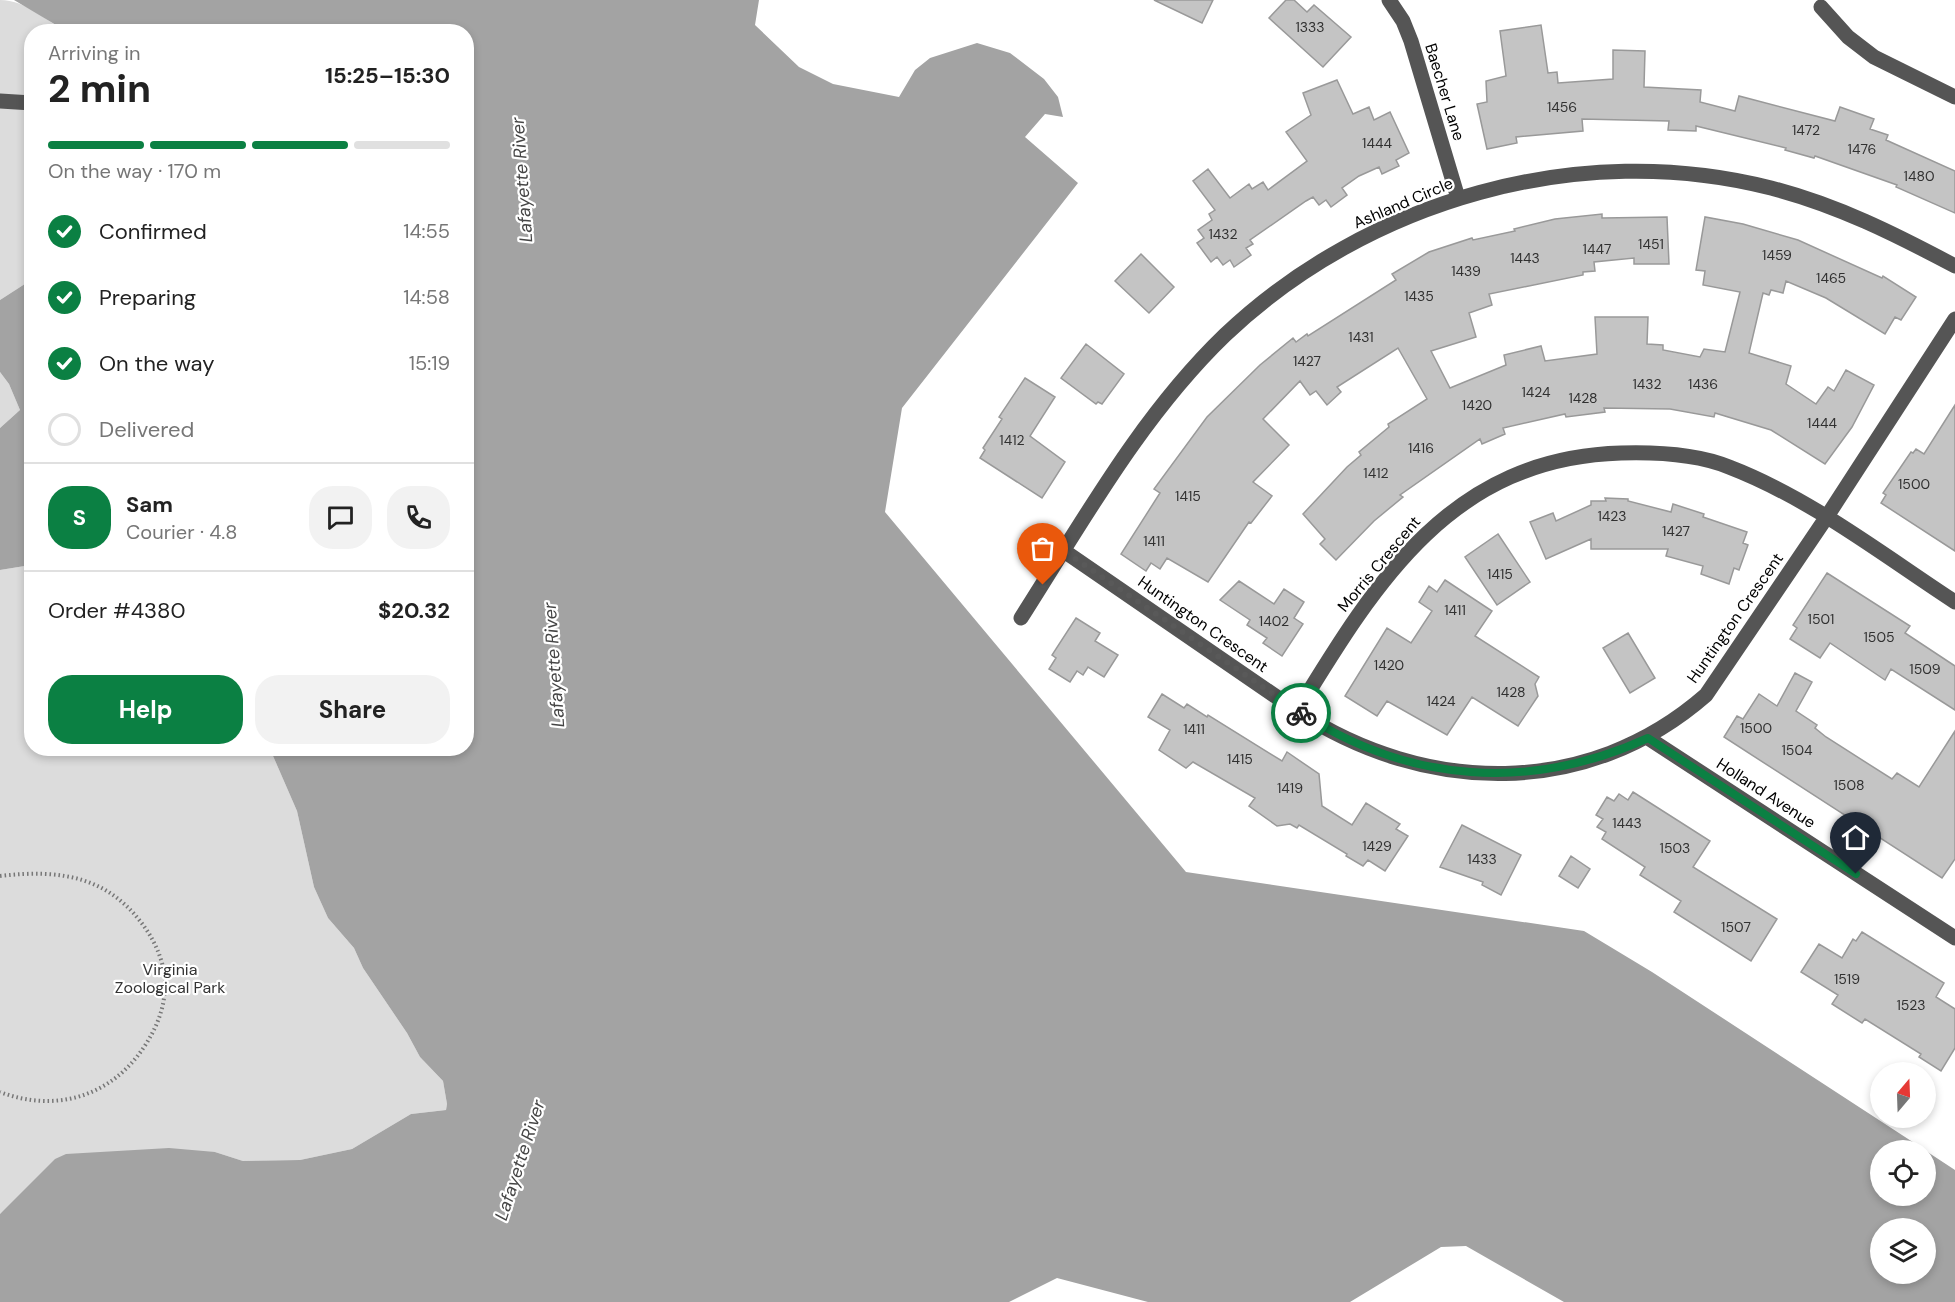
<!DOCTYPE html>
<meta charset="utf-8">
<style>
body{margin:0;font-family:"DM Sans",sans-serif;background:#f2f2f2;color:#222;height:100vh;display:flex;flex-direction:column;font-size:22px;white-space:nowrap}
*{box-sizing:border-box;margin:0}
p{font-size:20px;color:#767676}
.icon{flex:none;width:33px;height:33px;fill:none;stroke:currentColor;stroke-width:2;stroke-linecap:round;stroke-linejoin:round}
.map{position:relative;flex:1;overflow:hidden}
.details{position:absolute;left:24px;top:24px;width:450px;height:732px;display:flex;flex-direction:column;background:#fff;border-radius:24px;box-shadow:0 3px 9px #0003}
.details>*{flex:none}
.needle{width:39px;rotate:19deg}
.buttons{position:absolute;left:1870px;top:1062px;display:grid;gap:12px}
.buttons a{display:grid;place-items:center;width:66px;height:66px;border-radius:50%;background:#fff;box-shadow:0 3px 9px #0003;font-size:30px}
.pin{position:absolute;display:grid;place-items:center;width:51px;height:51px;color:#fff;margin:-62px -26px;border-radius:50% 50% 50% 0;rotate:-45deg;box-shadow:0 0 6px #0007}
.pin .icon{rotate:45deg}
.courier{position:absolute;display:grid;place-items:center;width:60px;height:60px;margin:-30px;border:4px solid #0b8043;border-radius:50%;background:#fff;color:#222;box-shadow:0 2px 8px #0007}
.head em{font-style:normal;font-weight:700}
.head div{display:flex;flex-direction:column-reverse}
.head{display:flex;align-items:center;justify-content:space-between;height:102px;padding:0 24px}
h1{font-size:39px;font-weight:700;line-height:45px}
.bar{display:grid;grid-template-columns:repeat(4,1fr);gap:9px 6px;align-content:center;height:72px;padding:0 24px}
.bar i{height:8px;border-radius:4px;background:#e0e0e0}
.bar .current{background:#0b8043}
.bar p{grid-column:span 4}
.line{display:flex;align-items:center;gap:15px;padding:0 24px;border-top:2px solid #e0e0e0}
.line div{flex:1}
.round{display:grid;place-items:center;flex:none;width:63px;height:63px;border-radius:24px;background:#f2f2f2}
ol{padding:0 24px;list-style:none}
li{display:flex;align-items:center;gap:18px;height:66px}
li p{margin-inline-start:auto}
li .icon{padding:6px;border-radius:50%;background:#0b8043;color:#fff;stroke-width:4}
li:last-child{color:#767676}
li i{width:33px;height:33px;border:3px solid #e0e0e0;border-radius:50%}
.primary-button{display:flex;gap:12px;margin-top:auto;padding:12px 24px}
.primary-button a{flex:1;height:69px;border-radius:24px;background:#0b8043;color:#fff;font-size:24px;font-weight:700;line-height:69px;text-align:center}
.primary-button a+a{background:#f2f2f2;color:#222}
.map>svg:first-child{display:block}
</style>
<div class="map">
<svg width="1955" height="1302" viewBox="0 0 1955 1302">
<rect width="100%" height="100%" fill="#fff"/>
<path fill="#dcdcdc" d="M0,0C26,0 44,20 66,31L32,32L31,280L0,300Z
M0,372L9,384L20,410L0,428Z
M31,565L32,748L270,749L297,811L314,887L328,918L354,948L363,968L407,1033L420,1057L443,1081L447,1104L446,1110L411,1114L352,1149L300,1160L243,1161L215,1152L14,1202L0,1214V570Z"/>
<path fill="#a3a3a3" fill-rule="evenodd" d="M14,0H759L755,25L799,67L833,84L899,97L915,70L930,58L977,43L1010,53L1044,79L1058,97L1063,117L1045,114L1025,137L1078,183L902,408L885,512L1186,872L1584,931L1652,972L1925,1150H1881V1196H1926V1151L1955,1170V1302H1564L1466,1246L1441,1247L1350,1302H1148L1057,1278L1009,1302H0V1214L55,1159L66,1154L169,1148L215,1152L243,1161L300,1160L352,1149L411,1114L446,1110L447,1104L443,1081L420,1057L407,1033L363,968L354,948L328,918L314,887L297,811L270,749L466,748V32L66,31ZM1881,1228H1926V1274H1881Z
M31,280V565L0,570V428L20,410L9,384L0,372V300Z"/>
<path fill="#c4c4c4" stroke="#999" stroke-width="1.5" d="M1154,0H1213L1202,23Z
M1286,0H1294L1307,12L1314,5L1351,37L1323,67L1269,18Z
M1541,25L1548,73L1557,72L1558,83L1613,79V50L1645,51L1644,87L1701,90L1700,102L1735,111L1739,96L1835,121L1840,107L1874,119L1870,129L1888,135L1886,140L1955,171V213L1896,187L1897,185L1815,156L1814,158L1785,150L1786,148L1696,126V131L1668,130L1669,121L1582,119L1583,131L1516,137L1517,143L1487,149L1477,104L1487,102L1486,81L1506,76L1500,31Z
M1337,80L1353,114L1369,107L1374,120L1390,112L1409,153L1396,160L1399,166L1382,174L1379,167L1359,176L1342,188L1347,195L1331,207L1326,200L1319,205L1313,197L1306,201L1250,240L1253,244L1246,248L1251,255L1234,267L1230,260L1223,265L1217,257L1211,262L1197,243L1204,238L1198,230L1212,220L1209,214L1215,210L1193,181L1208,169L1230,198L1249,184L1252,189L1263,182L1268,190L1307,161L1286,132L1311,115L1303,93Z
M1602,214V218L1667,217L1669,264H1634V258L1594,262L1595,271L1583,272V275L1489,294L1492,305L1469,313L1476,337L1431,351L1450,388L1506,365L1504,355L1541,346L1545,361L1597,354L1595,317H1648L1647,344L1663,345V350L1700,357L1704,349L1725,352L1740,292L1703,285L1705,271L1696,270L1705,217L1743,224L1798,240L1882,278L1883,276L1916,297L1901,320L1895,317L1885,334L1826,298L1786,281L1783,293L1771,290L1769,295L1763,293L1749,353L1791,366L1786,384L1816,404L1828,387L1834,391L1846,370L1874,385L1852,427L1825,464L1771,430L1715,413L1714,417L1670,409L1604,408L1605,412L1566,417L1565,414L1503,428L1505,434L1482,444L1480,439L1400,495L1403,497L1374,521L1336,560L1320,544L1325,539L1303,514L1347,467L1361,455L1359,452L1389,427L1388,424L1427,399L1398,348L1337,387L1341,392L1327,405L1316,391L1310,395L1300,381L1263,419L1289,445L1253,482L1272,496L1251,523L1249,522L1208,582L1167,558L1160,569L1151,563L1146,571L1121,554L1160,493L1154,489L1207,417L1260,365L1293,338L1296,342L1307,334L1308,336L1396,280L1392,274L1429,252L1472,238L1473,240L1515,231L1514,229L1555,219Z
M1141,254L1174,287L1149,313L1115,281Z
M1086,344L1124,374L1102,404L1098,402L1096,404L1061,378Z
M1025,378L1055,397L1030,436L1065,462L1042,498L980,458L985,450L983,448L1002,419L999,417Z
M1955,405V551L1881,503L1886,495L1883,493L1911,452L1913,453L1916,449L1924,454Z
M1605,498L1628,499V501L1671,512L1673,504L1704,514L1703,517L1747,532L1743,543L1748,545L1739,570L1734,568L1729,584L1701,574L1703,566L1666,556L1668,549H1591V539L1546,559L1530,522L1553,513L1556,521L1591,505V501H1606Z
M1498,534L1530,582L1497,605L1465,557Z
M1827,573L1910,626L1905,633L1955,666V710L1891,669L1885,680L1830,643L1820,658L1790,639L1797,628L1793,625Z
M1445,580L1492,611L1475,636L1539,677L1535,684L1538,696L1518,726L1472,697L1447,735L1387,701L1377,716L1345,696L1387,628L1411,643L1432,611L1419,602L1429,586L1437,592Z
M1239,581L1274,604L1284,589L1304,602L1294,618L1303,624L1282,656L1263,643L1267,638L1247,625L1250,620L1220,600Z
M1076,618L1100,633L1095,641L1118,655L1104,677L1088,667L1083,675L1077,671L1070,682L1049,669L1056,658L1052,655Z
M1628,633L1655,678L1630,693L1603,648Z
M1795,673L1812,682L1796,711L1817,725L1815,728L1826,737L1892,779L1897,773L1919,787L1955,731V859L1942,878L1724,737L1737,716L1743,719L1759,694L1777,706Z
M1162,694L1184,708L1187,704L1207,717L1208,715L1282,761L1287,752L1319,774L1322,806L1352,825L1366,803L1400,824L1396,829L1408,836L1385,871L1368,860L1363,866L1346,856L1347,854L1299,825L1297,828L1290,824L1277,826L1249,806L1255,798L1193,762L1186,768L1159,750L1170,730L1148,717Z
M1633,792L1710,841L1693,867L1777,919L1751,961L1674,912L1681,901L1640,875L1645,867L1602,839L1606,832L1597,827L1603,819L1596,815L1607,797L1614,801L1619,794L1628,800Z
M1462,825L1521,855L1501,895L1482,885L1483,882L1440,867Z
M1571,856L1590,869L1578,888L1559,876Z
M1862,932L1944,983L1936,997L1955,1009V1048L1941,1071L1919,1057L1921,1054L1865,1019L1862,1023L1832,1004L1838,995L1801,972L1819,944L1842,958L1853,939L1856,941Z"/>
<g fill="none" stroke-linecap="round" stroke-linejoin="round">
<path stroke="#777" stroke-width="4" stroke-dasharray="1.5 3" stroke-linecap="butt" d="M0,876C62,869 111,876 148,932C158,948 166,968 165,988C164,1010 156,1029 144,1047C111,1097 55,1113 0,1092"/>
<path stroke="#555" stroke-width="15" d="M1389,0L1403,21L1411,41L1458,198
M1821,7L1848,37L1874,57L1955,97
M0,101L32,103
M1064,551L1297,711C1426,795 1587,799 1706,695L1826,518L1955,319
M1021,618C1083,521 1141,416 1225,335C1367,200 1580,139 1771,188C1837,205 1895,234 1955,266
M1297,711C1377,580 1452,458 1621,453C1655,452 1697,454 1729,467C1810,498 1883,555 1955,602
M1648,738L1955,938"/>
</g>
<g fill="none" stroke-linecap="round" stroke-linejoin="round">
<path stroke="#595959" stroke-width="6" stroke-dasharray="0 10.8" d="M1043,585L1064,551L1301,713"/>
<path stroke="#0b8043" stroke-width="8" d="M1301,713C1409,783 1530,792 1648,738L1856,874"/>
</g>
<g text-anchor="middle" dominant-baseline="central" stroke-width="4.5" stroke-linejoin="round" paint-order="stroke">
<g font-size="14" fill="#313131">
<text x="1310" y="27">1333</text>
<text x="1562" y="107">1456</text>
<text x="1806" y="130">1472</text>
<text x="1377" y="143">1444</text>
<text x="1862" y="149">1476</text>
<text x="1919" y="176">1480</text>
<text x="1223" y="234">1432</text>
<text x="1651" y="244">1451</text>
<text x="1597" y="249">1447</text>
<text x="1777" y="255">1459</text>
<text x="1525" y="258">1443</text>
<text x="1466" y="271">1439</text>
<text x="1831" y="278">1465</text>
<text x="1419" y="296">1435</text>
<text x="1361" y="337">1431</text>
<text x="1307" y="361">1427</text>
<text x="1647" y="384">1432</text>
<text x="1703" y="384">1436</text>
<text x="1536" y="392">1424</text>
<text x="1583" y="398">1428</text>
<text x="1477" y="405">1420</text>
<text x="1822" y="423">1444</text>
<text x="1012" y="440">1412</text>
<text x="1421" y="448">1416</text>
<text x="1376" y="473">1412</text>
<text x="1914" y="484">1500</text>
<text x="1188" y="496">1415</text>
<text x="1612" y="516">1423</text>
<text x="1676" y="531">1427</text>
<text x="1154" y="541">1411</text>
<text x="1500" y="574">1415</text>
<text x="1455" y="610">1411</text>
<text x="1821" y="619">1501</text>
<text x="1274" y="621">1402</text>
<text x="1879" y="637">1505</text>
<text x="1389" y="665">1420</text>
<text x="1925" y="669">1509</text>
<text x="1511" y="692">1428</text>
<text x="1441" y="701">1424</text>
<text x="1756" y="728">1500</text>
<text x="1194" y="729">1411</text>
<text x="1797" y="750">1504</text>
<text x="1240" y="759">1415</text>
<text x="1849" y="785">1508</text>
<text x="1290" y="788">1419</text>
<text x="1627" y="823">1443</text>
<text x="1377" y="846">1429</text>
<text x="1675" y="848">1503</text>
<text x="1482" y="859">1433</text>
<text x="1736" y="927">1507</text>
<text x="1847" y="979">1519</text>
<text x="1911" y="1005">1523</text>
</g>
<g font-size="16" fill="#000" stroke="#fff">
<text transform="translate(1445 92) rotate(73)">Baecher Lane</text>
<text transform="translate(1403 203) rotate(-23)">Ashland Circle</text>
<text transform="translate(1379 564) rotate(-50)">Morris Crescent</text>
<text transform="translate(1735 618) rotate(-55)">Huntington Crescent</text>
<text transform="translate(1203 624) rotate(35)">Huntington Crescent</text>
<text transform="translate(1766 793) rotate(33)">Holland Avenue</text>
</g>
<g font-size="16" fill="#333" stroke="#fff">
<text x="170" y="969">Virginia<tspan x="170" dy="18">Zoological Park</tspan></text>
</g>
<g font-size="18" font-style="italic" fill="#444" stroke="#fff">
<text transform="translate(522 180) rotate(-94)">Lafayette River</text>
<text transform="translate(554 665) rotate(-94)">Lafayette River</text>
<text transform="translate(520 1160) rotate(-72)">Lafayette River</text>
</g>
</g>
</svg>
<div class="buttons">
<a><svg class="needle" viewBox="-14 -14 28 28"><path d="M0-13l5 13h-10z" fill="#e53935"/><path d="M0 13l5-13h-10z" fill="#767676"/></svg></a>
<a><svg class="icon" aria-label="locate" viewBox="0 0 24 24"><circle cx="12" cy="12" r="6"/><path d="M12 2v4M12 18v4M2 12h4M18 12h4"/></svg></a>
<a><svg class="icon" aria-label="layers" viewBox="0 0 24 24"><path d="M12 4l9 5-9 5-9-5zM3 14l9 5 9-5"/></svg></a>
</div>
<div class="pin" style="left:1043px;top:585px;background:#ea580c"><svg class="icon" aria-label="bag" viewBox="0 0 24 24"><path d="M5 8h14l-1 12H6zM9 8a3 3 0 0 1 6 0"/></svg></div>
<div class="pin" style="left:1856px;top:874px;background:#1f2937"><svg class="icon" aria-label="home" viewBox="0 0 24 24"><path d="M3 11l9-7 9 7M6 9v11h12V9"/></svg></div>
<div class="courier" style="left:1301px;top:713px"><svg class="icon" aria-label="bike" viewBox="0 0 24 24"><circle cx="6" cy="16" r="4"/><circle cx="18" cy="16" r="4"/><path d="M6 16l4-8h5l3 8M10 8l3 8H6M13 5h3"/></svg></div>
<section class="details">
<div class="head"><div><h1>2 min</h1><p>Arriving in</p></div><em>15:25–15:30</em></div>
<div class="bar"><i class="current"></i><i class="current"></i><i class="current"></i><i></i><p>On the way · 170 m</p></div>
<ol>
<li><svg class="icon" aria-label="check" viewBox="0 0 24 24"><path d="M5 12l5 5 9-10"/></svg>Confirmed<p>14:55</p></li>
<li><svg class="icon" aria-label="check" viewBox="0 0 24 24"><path d="M5 12l5 5 9-10"/></svg>Preparing<p>14:58</p></li>
<li><svg class="icon" aria-label="check" viewBox="0 0 24 24"><path d="M5 12l5 5 9-10"/></svg>On the way<p>15:19</p></li>
<li><i></i>Delivered</li>
</ol>
<div class="line" style="height:108px"><b class="round" style="background:#0b8043;color:#fff">S</b><div><b>Sam</b><p>Courier · 4.8</p></div><a class="round"><svg class="icon" aria-label="chat" viewBox="0 0 24 24"><path d="M4 5h16v11H9l-5 4z"/></svg></a><a class="round"><svg class="icon" aria-label="phone" viewBox="0 0 24 24"><path d="M5 4h4l2 5-3 2q2 4 5 5l2-3 5 2v4C11 20 4 13 5 4z"/></svg></a></div>
<div class="line" style="height:78px"><div>Order #4380</div><b>$20.32</b></div>
<div class="primary-button"><a>Help</a><a>Share</a></div>
</section>
</div>
